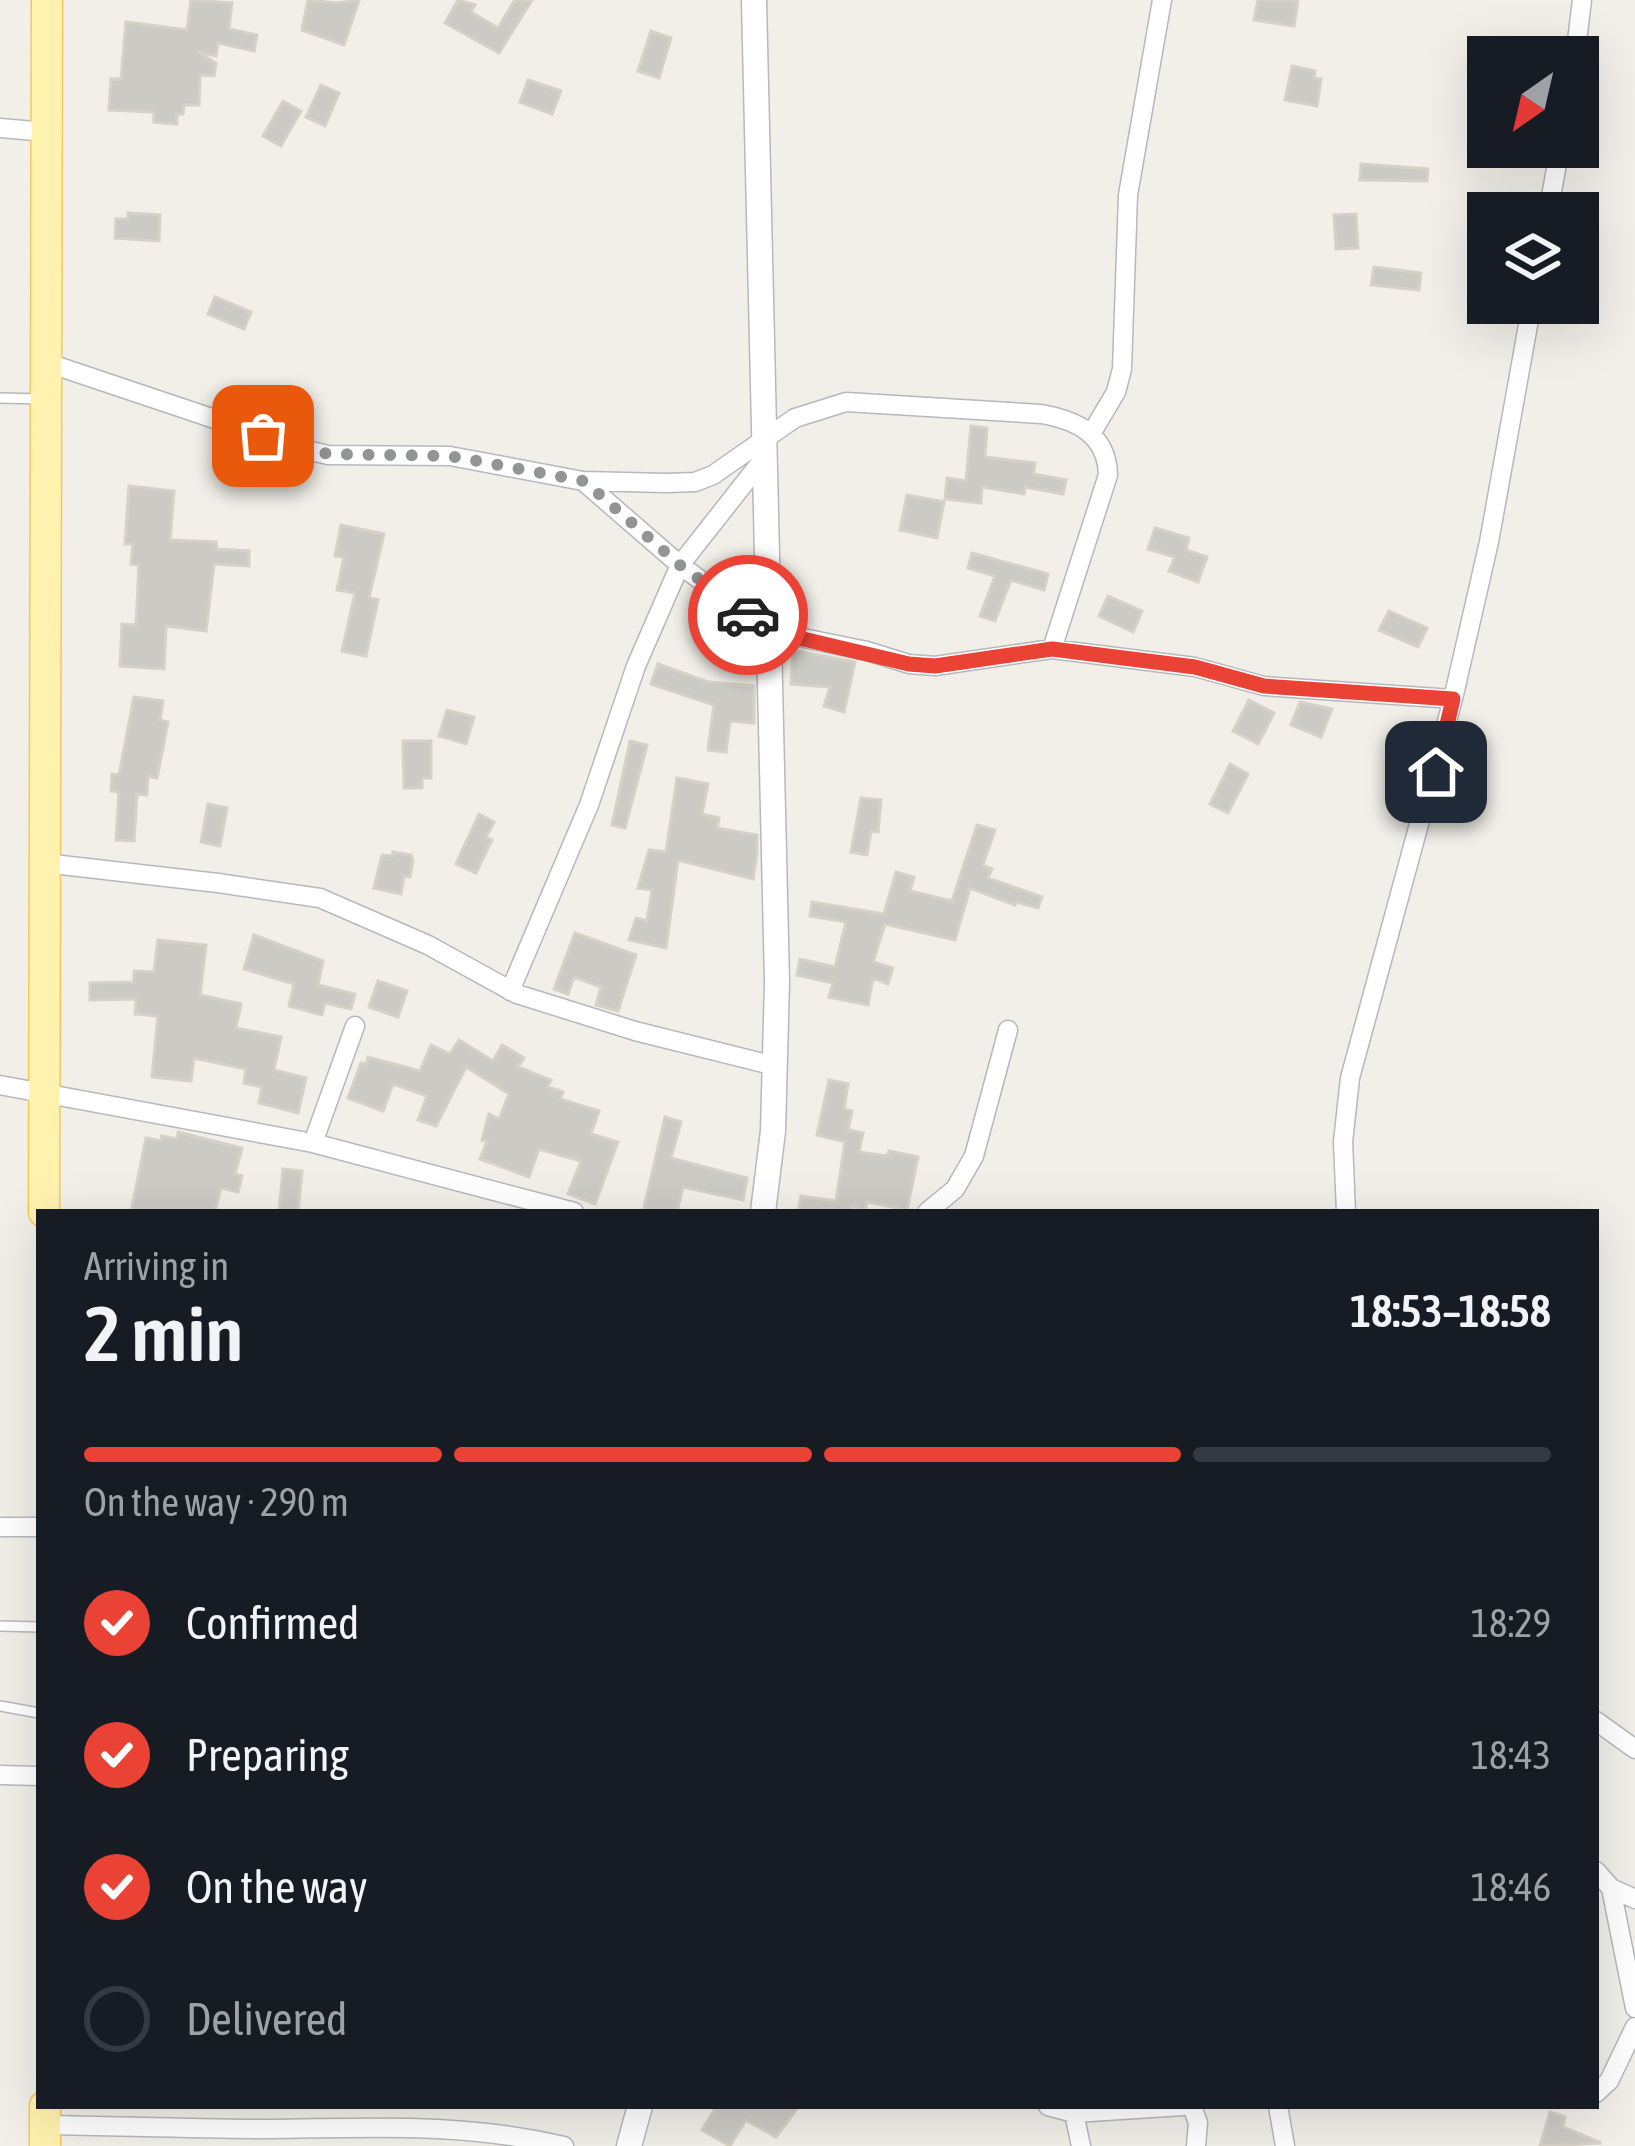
<!DOCTYPE html>
<meta charset="utf-8">
<style>
body{margin:0;font-family:"Asap Condensed",sans-serif;background:#242831;color:#f1f3f6;height:100vh;display:flex;flex-direction:column;font-size:45px;white-space:nowrap}
*{box-sizing:border-box;margin:0}
p{font-size:39px;color:#9ea1a6}
.icon{flex:none;width:66px;height:66px;fill:none;stroke:currentColor;stroke-width:2;stroke-linecap:round;stroke-linejoin:round}
.map{position:relative;flex:1;overflow:hidden}
.side{position:absolute;left:36px;top:1209px;width:1563px;height:900px;display:flex;flex-direction:column;background:#171b24;border-radius:0px;box-shadow:0 12px 48px #0002}
.side>*{flex:none}
.needle{width:78px;rotate:214deg}
.controls{position:absolute;left:1467px;top:36px;display:grid;gap:24px}
.controls a{display:grid;place-items:center;width:132px;height:132px;border-radius:0px;background:#171b24;box-shadow:0 12px 48px #0002;font-size:60px}
.pin{position:absolute;display:grid;place-items:center;width:102px;height:102px;color:#fff;margin:-51px;border-radius:24px;box-shadow:0 6px 18px #0006}
.courier{position:absolute;display:grid;place-items:center;width:120px;height:120px;margin:-60px;border:9px solid #ea4335;border-radius:50%;background:#fff;color:#222;box-shadow:0 3px 15px #0007}
.headline em{font-style:normal;font-weight:600}
.headline div{display:flex;flex-direction:column-reverse}
.headline{display:flex;align-items:center;justify-content:space-between;height:204px;padding:0 48px}
h1{font-size:78px;font-weight:600;line-height:90px}
.bar{display:grid;grid-template-columns:repeat(4,1fr);gap:18px 12px;align-content:center;height:144px;padding:0 48px}
.bar i{height:15px;border-radius:9px;background:#363941}
.bar .selected{background:#ea4335}
.bar p{grid-column:span 4}
ol{padding:0 48px;list-style:none}
li{display:flex;align-items:center;gap:36px;height:132px}
li p{margin-inline-start:auto}
li .icon{padding:12px;border-radius:50%;background:#ea4335;color:#fff;stroke-width:4}
li:last-child{color:#9ea1a6}
li i{width:66px;height:66px;border:6px solid #363941;border-radius:50%}
.map>svg:first-child{display:block}
</style>
<div class="map">
<svg width="1635" height="2146" viewBox="0 0 1635 2146">
<rect width="100%" height="100%" fill="#f1efe8"/>
<path fill="#cccac5" stroke="#d6d1c6" stroke-width="3" d="M191,0L232,3L229,29L257,35L254,51L218,43L216,56L198,52L216,63L214,76L200,75L199,105H184L183,114H177V124L154,122V112L109,110L111,79H121L126,22L187,30Z
M308,0L337,3L359,0L344,45L302,30Z
M458,0L475,5L471,12L498,28L515,0H532L499,53L445,23Z
M1258,0H1298L1294,26L1254,20Z
M651,31L671,38L659,78L638,71Z
M1292,66L1315,71L1314,78L1321,79L1317,106L1285,100Z
M528,80L561,91L552,114L520,102Z
M321,85L339,93L325,126L306,117Z
M283,101L301,111L281,146L263,136Z
M1361,164L1428,169L1427,181L1360,180Z
M128,213L160,215L159,241L115,238L116,219H128Z
M1356,214L1358,248L1336,249L1334,215Z
M1374,267L1421,273L1419,290L1371,285Z
M215,297L251,312L244,329L208,314Z
M971,426L987,428L985,457L1035,463L1033,474L1066,480L1063,494L1025,487L1024,494L982,487L981,503L945,499L947,478L966,481Z
M129,486L174,491L170,540L216,542L217,549L249,551V566L214,564L206,631L166,626L164,669L120,666L122,624L136,625L139,565L131,564L133,544H125Z
M907,495L944,502L937,538L900,530Z
M341,525L384,534L369,598L378,600L366,656L342,651L355,593L337,590L344,557L335,556Z
M1155,528L1189,538L1186,550L1207,557L1198,582L1169,571L1175,557L1148,549Z
M972,553L1048,574L1044,590L1011,580L995,621L980,616L995,576L968,568Z
M1108,596L1142,611L1133,632L1099,616Z
M1389,611L1427,628L1418,647L1379,630Z
M793,650L855,662L844,712L824,706L830,687L791,684Z
M658,664L708,682L754,686V723L730,721L726,752L708,750L714,705L651,684Z
M134,697L163,701L160,720L168,722L157,778L148,776L147,795L137,794L134,841L116,840L119,792L111,791L112,774L119,775Z
M1249,700L1274,713L1258,744L1233,731Z
M1300,702L1332,709L1321,737L1291,725Z
M447,710L474,717L466,744L439,736Z
M403,741H431V778H422V788H404Z
M630,741L647,745L625,828L612,825Z
M1230,764L1248,774L1228,813L1210,804Z
M677,778L708,784L702,814L719,818L717,828L757,835V853L753,879L678,860L666,948L629,940L636,918L647,921L652,890L638,888L649,850L666,852Z
M861,798L881,800L878,832L871,831L867,855L851,852Z
M208,804L227,808L220,846L201,842Z
M479,814L494,822L486,837L492,840L476,873L456,864Z
M977,825L995,830L983,865L992,869L988,878L1042,897L1038,908L1016,902L1015,905L970,888L955,940L885,924L873,962L893,968L888,984L873,978L868,1005L829,997L833,983L797,975L800,959L835,967L846,922L810,916L812,902L884,914L896,872L914,877L910,891L952,901Z
M393,852L411,855L413,861L410,877L404,876L401,894L374,888L382,855L392,856Z
M575,933L636,955L618,1011L596,1005L601,987L574,977L568,994L554,989Z
M254,935L323,961L318,985L355,994L351,1009L325,1003L322,1015L289,1006L294,984L244,969Z
M158,940L206,945L200,995L241,1004L236,1028L281,1037L274,1070L306,1078L298,1113L259,1103L262,1087L244,1083L246,1069L194,1058L191,1081L152,1077L158,1016L135,1014L136,999L90,1000V983L134,982V971L154,972Z
M378,981L407,991L398,1017L369,1007Z
M459,1040L493,1061L502,1045L524,1058L518,1067L551,1080L548,1087L563,1092L560,1099L599,1111L591,1134L618,1142L595,1204L568,1194L581,1161L539,1149L529,1177L480,1159L487,1141L482,1140L489,1114L499,1119L509,1094L466,1067L436,1126L418,1120L427,1096L393,1084L383,1111L348,1098L361,1063L366,1064L368,1057L420,1071L431,1045L450,1054Z
M829,1080L848,1084L844,1109L852,1111L848,1130L863,1133L859,1152L887,1156L889,1151L918,1157L907,1210L867,1202L865,1210L851,1206V1212H798L801,1196L836,1201L845,1142L817,1135Z
M665,1117L681,1122L671,1158L747,1178L743,1200L683,1187L677,1212H643Z
M178,1132L242,1148L235,1174L242,1176L238,1192L221,1188L215,1212H131L146,1138L161,1141L162,1136L177,1139Z
M283,1169L302,1171L298,1212H279Z
M717,2106H799L776,2137L746,2120L730,2146L702,2130Z
M1550,2112L1565,2117L1563,2127L1601,2143L1540,2146Z"/>
<g fill="none" stroke-linecap="round" stroke-linejoin="round">
<g stroke="#b5b8bc" stroke-width="12">
<path id="service" d="M0,398L40,399
M0,1626L39,1627
M0,1706L39,1713"/>
</g>
<g stroke="#b5b8bc" stroke-width="21">
<path id="minor" d="M1575,57L1582,0
M0,128L46,132
M1548,213L1560,147
M45,362L307,450L328,455L450,456L583,481L666,483L695,482L713,475L795,418L846,402L1041,414C1076,420 1107,434 1108,475L1052,649
M1091,434L1116,392L1122,369L1128,195L1162,0
M583,481L680,565L769,631L867,651L909,664L935,666L1052,649L1195,667L1264,686L1453,699
M44,863L218,883L320,898L428,945L517,994L635,1031L775,1066
M510,991L589,805L636,666L680,565L765,457
M0,1085L313,1143L574,1212
M313,1143L355,1026
M927,1212L955,1189L974,1156L1008,1030
M1346,1212L1343,1142L1350,1078L1453,699L1489,542L1532,303
M0,1527H39
M1596,1721L1635,1749
M0,1775L39,1776
M1596,1871L1611,1888L1635,1899
M1611,1888L1635,2008
M1596,2093L1609,2081L1635,2027
M1048,2106L1074,2113L1183,2106
M1192,2106L1198,2123L1196,2146
M1278,2106L1285,2146
M1074,2113L1081,2146
M45,2125C120,2126 194,2129 268,2129C374,2128 459,2122 564,2146"/>
</g>
<g stroke="#b5b8bc" stroke-width="27">
<path id="tertiary" d="M754,0L777,982L773,1131L763,1212
M629,2146L640,2106"/>
</g>
<g stroke="#f2c960" stroke-width="33">
<path id="primary" d="M44,1212L47,0
M45,2146V2106"/>
</g>
<use href="#service" stroke="#fff" stroke-width="9"/>
<use href="#minor" stroke="#fff" stroke-width="18"/>
<use href="#tertiary" stroke="#fff" stroke-width="24"/>
<use href="#primary" stroke="#fff2af" stroke-width="30"/>
</g>
<g fill="none" stroke-linecap="round" stroke-linejoin="round">
<path stroke="#929495" stroke-width="12" stroke-dasharray="0 21.6" d="M263,436L328,454L450,456L584,481L680,565L748,615"/>
<path stroke="#ea4335" stroke-width="15" d="M748,615L769,631L909,664L935,666L1052,649L1195,667L1264,686L1453,699L1436,772"/>
</g>
</svg>
<div class="controls">
<a><svg class="needle" viewBox="-14 -14 28 28"><path d="M0-13l5 13h-10z" fill="#e53935"/><path d="M0 13l5-13h-10z" fill="#9ea1a6"/></svg></a>
<a><svg class="icon" aria-label="layers" viewBox="0 0 24 24"><path d="M12 4l9 5-9 5-9-5zM3 14l9 5 9-5"/></svg></a>
</div>
<div class="pin" style="left:263px;top:436px;background:#ea580c"><svg class="icon" aria-label="bag" viewBox="0 0 24 24"><path d="M5 8h14l-1 12H6zM9 8a3 3 0 0 1 6 0"/></svg></div>
<div class="pin" style="left:1436px;top:772px;background:#1f2937"><svg class="icon" aria-label="home" viewBox="0 0 24 24"><path d="M3 11l9-7 9 7M6 9v11h12V9"/></svg></div>
<div class="courier" style="left:748px;top:615px"><svg class="icon" aria-label="car" viewBox="0 0 24 24"><path d="M5 17H2v-5l4-1 3-4h7l3 4 3 1v5h-3M9 17h6M6 11h13"/><circle cx="7" cy="17" r="2"/><circle cx="17" cy="17" r="2"/></svg></div>
<section class="side">
<div class="headline"><div><h1>2 min</h1><p>Arriving in</p></div><em>18:53–18:58</em></div>
<div class="bar"><i class="selected"></i><i class="selected"></i><i class="selected"></i><i></i><p>On the way · 290 m</p></div>
<ol>
<li><svg class="icon" aria-label="check" viewBox="0 0 24 24"><path d="M5 12l5 5 9-10"/></svg>Confirmed<p>18:29</p></li>
<li><svg class="icon" aria-label="check" viewBox="0 0 24 24"><path d="M5 12l5 5 9-10"/></svg>Preparing<p>18:43</p></li>
<li><svg class="icon" aria-label="check" viewBox="0 0 24 24"><path d="M5 12l5 5 9-10"/></svg>On the way<p>18:46</p></li>
<li><i></i>Delivered</li>
</ol>
</section>
</div>
